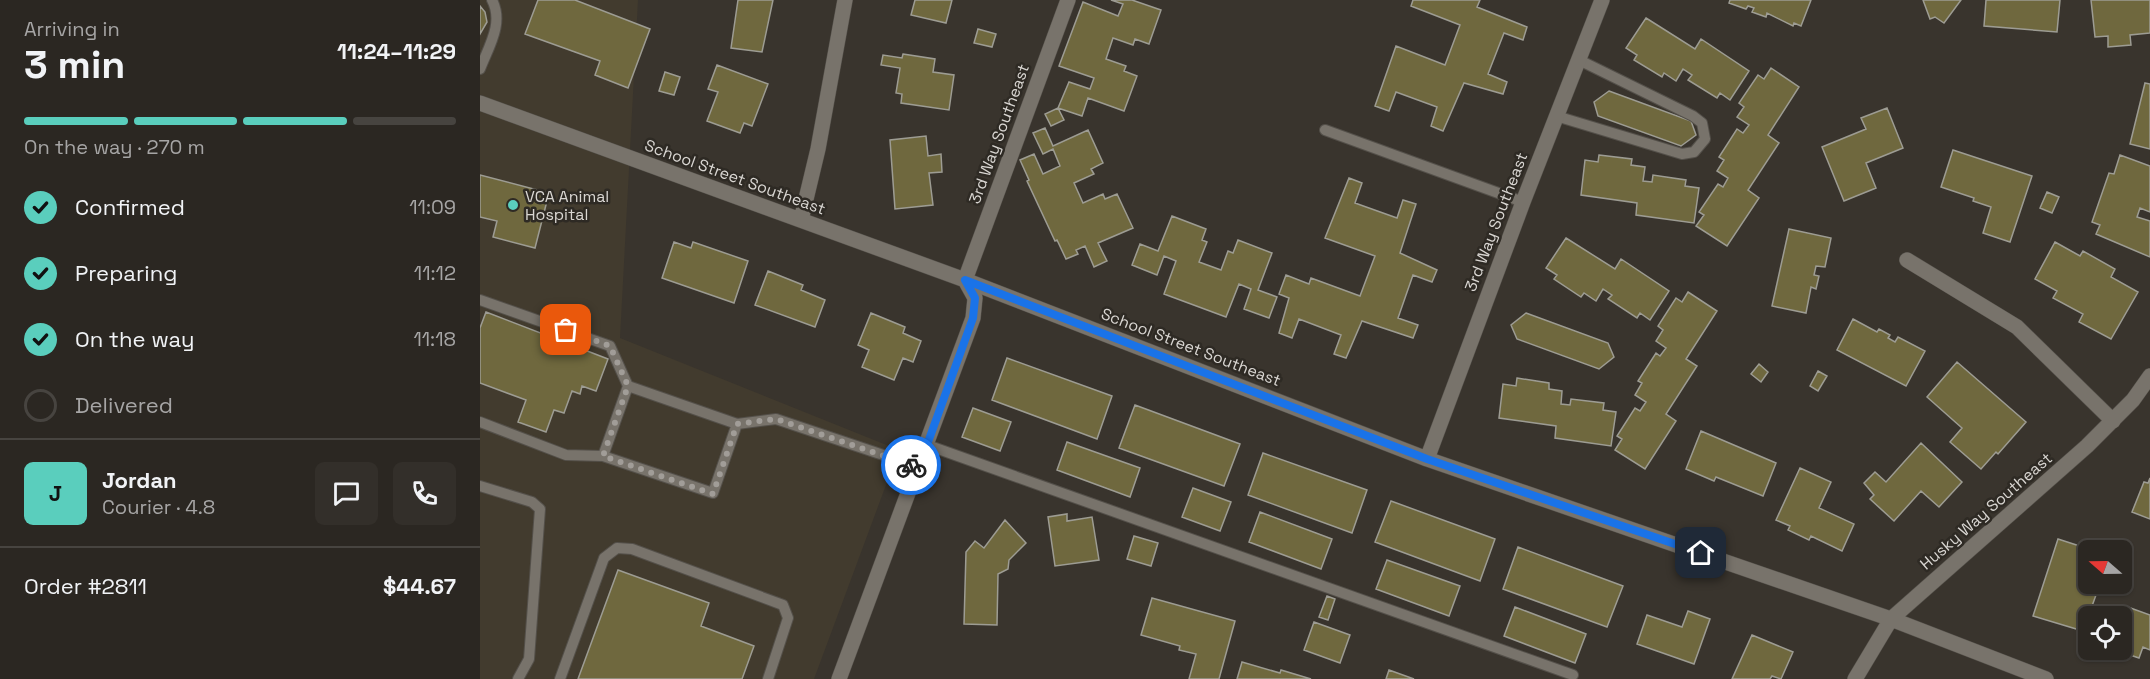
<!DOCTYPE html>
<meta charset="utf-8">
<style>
body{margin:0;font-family:"Space Grotesk",sans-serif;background:#332f2a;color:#f1f3f6;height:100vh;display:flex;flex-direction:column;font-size:22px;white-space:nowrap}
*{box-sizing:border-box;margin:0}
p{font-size:20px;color:#a6a5a5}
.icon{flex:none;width:33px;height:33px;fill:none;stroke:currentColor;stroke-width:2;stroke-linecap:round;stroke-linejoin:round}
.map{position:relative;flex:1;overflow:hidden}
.details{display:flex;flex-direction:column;background:#2b2722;width:480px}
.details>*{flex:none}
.needle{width:39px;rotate:290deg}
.buttons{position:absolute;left:1598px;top:540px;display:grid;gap:12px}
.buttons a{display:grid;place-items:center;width:54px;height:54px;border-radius:9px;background:#2b2722;box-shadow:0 2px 4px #0004,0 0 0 2px #474440;font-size:30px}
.pin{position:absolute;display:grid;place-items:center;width:51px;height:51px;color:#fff;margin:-26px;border-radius:12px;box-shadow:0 3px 9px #0006}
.courier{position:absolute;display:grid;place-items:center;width:60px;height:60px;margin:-30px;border:4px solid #1a73e8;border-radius:50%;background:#fff;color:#222;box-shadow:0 2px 8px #0007}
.head em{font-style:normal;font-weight:600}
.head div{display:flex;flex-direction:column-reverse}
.head{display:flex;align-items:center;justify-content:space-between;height:102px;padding:0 24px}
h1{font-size:39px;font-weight:600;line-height:45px}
.bar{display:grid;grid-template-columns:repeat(4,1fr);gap:9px 6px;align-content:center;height:72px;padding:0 24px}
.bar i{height:8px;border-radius:4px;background:#474440}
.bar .active{background:#5acebd}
.bar p{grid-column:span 4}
.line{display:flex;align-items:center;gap:15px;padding:0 24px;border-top:2px solid #474440}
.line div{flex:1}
.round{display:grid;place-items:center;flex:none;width:63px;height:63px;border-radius:9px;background:#332f2a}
ol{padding:0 24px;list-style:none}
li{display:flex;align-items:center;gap:18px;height:66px}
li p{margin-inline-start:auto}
li .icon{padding:6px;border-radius:50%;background:#5acebd;color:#111;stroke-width:4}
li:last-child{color:#a6a5a5}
li i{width:33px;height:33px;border:3px solid #474440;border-radius:50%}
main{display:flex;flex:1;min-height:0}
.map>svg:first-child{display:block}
</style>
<main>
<section class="details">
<div class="head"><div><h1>3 min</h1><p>Arriving in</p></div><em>11:24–11:29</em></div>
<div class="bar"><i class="active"></i><i class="active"></i><i class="active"></i><i></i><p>On the way · 270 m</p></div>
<ol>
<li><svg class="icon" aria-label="check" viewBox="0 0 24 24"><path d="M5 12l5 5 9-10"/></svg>Confirmed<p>11:09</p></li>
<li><svg class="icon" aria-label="check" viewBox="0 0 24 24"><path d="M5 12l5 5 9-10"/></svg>Preparing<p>11:12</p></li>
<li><svg class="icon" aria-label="check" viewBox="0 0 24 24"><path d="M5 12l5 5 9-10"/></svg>On the way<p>11:18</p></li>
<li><i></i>Delivered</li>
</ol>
<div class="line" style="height:108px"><b class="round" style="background:#5acebd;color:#111">J</b><div><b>Jordan</b><p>Courier · 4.8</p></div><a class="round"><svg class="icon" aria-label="chat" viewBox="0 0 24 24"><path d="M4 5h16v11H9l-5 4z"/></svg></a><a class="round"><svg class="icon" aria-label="phone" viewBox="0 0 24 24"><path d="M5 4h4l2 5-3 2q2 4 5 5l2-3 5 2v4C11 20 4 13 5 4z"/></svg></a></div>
<div class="line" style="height:78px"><div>Order #2811</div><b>$44.67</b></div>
</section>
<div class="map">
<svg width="1670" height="679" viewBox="0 0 1670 679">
<rect width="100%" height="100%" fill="#39342d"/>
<path fill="#423b2e" d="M0,0H158L140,338L419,450L334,679H0Z"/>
<path fill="#6f683e" stroke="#9d9c93" stroke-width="1.5" d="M58,0H95L170,29L148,88L115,75L120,61L45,34Z
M258,0H293L282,52L251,48Z
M435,0H472L466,23L431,15Z
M631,0H652L681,10L669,44L655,39L653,45L633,38L626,59L646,66L644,71L657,76L644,111L608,98L602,116L578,108L589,82L610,89L614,78L579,66L603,2L638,16L643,4Z
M933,0H1000L997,7L1047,27L1043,40L1024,33L1008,74L1027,82L1023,94L984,83L963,131L951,126L957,107L916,92L909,111L895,106L916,46L965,65L980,25L931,6Z
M1250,0H1331L1321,26L1314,23L1313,26L1287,13L1286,17L1272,12L1274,8L1268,6L1266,9L1249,3Z
M1443,0H1481L1464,23L1455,17L1450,19Z
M1506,0H1580L1577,32L1504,26Z
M1611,0H1670V33L1650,35L1651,45L1628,47V36L1615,37Z
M0,6L5,12L7,22L0,34Z
M1166,18L1215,49L1221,39L1269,71L1250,100L1240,93L1237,98L1208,80L1212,75L1203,69L1196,81L1184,73L1182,77L1154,60L1157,55L1146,48Z
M498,29L516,34L512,47L494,43Z
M423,54L455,59L453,72L474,75L469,110L421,103L422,94L416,93L420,68L401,65L403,55L422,58Z
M237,65L288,84L272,126L264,123L260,133L227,121L238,92L228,89Z
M1291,68L1319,87L1288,135L1299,143L1268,190L1279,198L1247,246L1216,226L1224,215L1219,212L1238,184L1243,187L1248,178L1237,171L1244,160L1239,157L1257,129L1263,133L1269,125L1257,117L1264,107L1259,103L1278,75L1284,79Z
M185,72L200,77L194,95L179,91Z
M1665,83L1670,84V149L1650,144Z
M1129,91L1211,121L1216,135L1201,146L1118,116L1114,102Z
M578,108L584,120L571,126L565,114Z
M1407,108L1423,148L1386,163L1396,188L1364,201L1342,147L1386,129L1381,118Z
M565,128L573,146L608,130L623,163L611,169L614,174L594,183L603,203L623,194L625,199L637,194L653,228L618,243L627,261L614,267L605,246L596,250L598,254L586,259L577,240L575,241L547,181L549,180L540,160L554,154L563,174L580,166L573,149L563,154L553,133Z
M446,136L448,156L461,154L462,172L449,173L453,205L415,209L410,140Z
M1473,150L1552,176L1530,242L1503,233L1511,207L1493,201L1494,198L1461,187Z
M1119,155L1152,159L1151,165L1165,167L1163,181L1172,182L1173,175L1206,180L1205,186L1219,188L1214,223L1156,215L1157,203L1101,195L1105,160L1118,162Z
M1640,155L1670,166V212L1660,208L1657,217L1670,221V257L1616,234L1620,225L1612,222L1629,173L1634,174Z
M0,175L69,193L55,248L13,237L17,221L0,217Z
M869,178L882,183L875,203L917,218L923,200L936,204L920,253L957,270L952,282L933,275L918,318L938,325L933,338L882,321L866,358L854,354L861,335L819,319L812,338L799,333L809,298L799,294L806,275L829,284L831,278L880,296L895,256L845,238Z
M1567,192L1579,197L1572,213L1560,208Z
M692,216L726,229L722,240L727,242L719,262L741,270L748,251L753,253L758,240L792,253L778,290L797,297L789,318L764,309L771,289L759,284L746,317L684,294L696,261L684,256L677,275L652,265L660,244L678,251Z
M1309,229L1351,238L1345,267L1336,266L1334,275L1339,276L1336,289L1331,287L1326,313L1292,306Z
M1086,238L1135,269L1141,259L1189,291L1170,320L1160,313L1157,318L1128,299L1132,295L1123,289L1116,301L1104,293L1101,297L1074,279L1077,275L1066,268Z
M194,242L211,248L213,242L268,261L254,303L182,278Z
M1575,242L1600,256L1603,251L1635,269L1631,277L1658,292L1631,339L1599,322L1603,314L1573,298L1577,291L1555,279Z
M288,271L323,285L321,290L345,300L335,327L275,305Z
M1208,292L1237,311L1206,359L1217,366L1186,414L1196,421L1165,469L1135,450L1142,439L1137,436L1155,408L1160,411L1166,402L1155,395L1162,383L1158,381L1176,353L1180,356L1186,348L1176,341L1183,330L1178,326L1196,298L1202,302Z
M6,312L128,359L116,391L102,386L100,394L92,391L84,413L74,410L66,432L38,422L46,400L0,383V328Z
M391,313L425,327L423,333L441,341L433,362L423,358L414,380L382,367L389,350L378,345Z
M1046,313L1128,343L1134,357L1119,369L1037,339L1031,325Z
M1373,319L1397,332L1399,329L1410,335L1408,338L1415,342L1418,337L1445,351L1426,386L1357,350Z
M527,358L632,396L617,439L512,400Z
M1477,362L1546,422L1518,454L1516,452L1501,469L1470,442L1482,428L1447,397Z
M1279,364L1288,372L1281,382L1271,374Z
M1338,371L1347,376L1338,391L1330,386Z
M1037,378L1069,383V389L1082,391L1081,404L1090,405L1091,399L1124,403L1123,410L1136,412L1131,446L1075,438L1076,426L1019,418L1023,384L1036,386Z
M655,405L760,444L744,486L639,448Z
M493,408L531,422L520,451L482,437Z
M1221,431L1296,463L1283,496L1236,477L1234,481L1206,469Z
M587,442L660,468L650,497L577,470Z
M1441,443L1482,482L1459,507L1441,491L1414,521L1390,499L1394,495L1384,483L1395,472L1406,482Z
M783,453L887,490L872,533L768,495Z
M1320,468L1351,482L1339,508L1374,524L1362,551L1331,536L1329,540L1308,530L1310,526L1296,520Z
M1670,478V519L1652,512L1664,482L1668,483Z
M713,488L751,502L740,531L702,517Z
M911,501L1015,539L1000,581L895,542Z
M780,512L852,539L841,569L769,542Z
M587,514V521L612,517L619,560L575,566L568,517Z
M525,520L546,543L529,560L528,569L518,574L517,625L484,624L486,552L495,541L504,548Z
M654,536L678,543L671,566L647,559Z
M1578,539L1612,550H1608V581H1606L1602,590L1616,595L1603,631L1553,616Z
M1038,547L1143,586L1127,627L1023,589Z
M907,560L980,586L969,616L896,589Z
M138,570L229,603L221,626L274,646L262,679H98Z
M847,596L855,599L848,620L839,617Z
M672,598L755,621L739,679H709L716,654L699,650L700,646L661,635Z
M1645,606L1670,615V650L1663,647L1659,658L1635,650H1641V617Z
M1035,607L1106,634L1095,663L1024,636Z
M1208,611L1230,619L1214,664L1157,644L1167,615L1202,627Z
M834,622L870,635L860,663L824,650Z
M1272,635L1313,652L1301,679L1292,676L1290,679H1252Z
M762,662L800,673L801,670L831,679H757Z
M909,670L934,679H906Z"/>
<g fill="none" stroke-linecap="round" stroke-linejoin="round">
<g stroke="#54504a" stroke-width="12">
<path id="service" d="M0,69C9,46 24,23 12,0
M1076,116L1202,154L1214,152L1225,139L1222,123L1213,116L1099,60
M845,130L1043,202
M0,300L130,346L148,386L123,456L233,493L257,424L148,386
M0,422L86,455L123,456
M257,424L296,419L439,467
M447,445L1093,675
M0,486L52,502L60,509L49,659L38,679
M80,679L124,558L137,548L152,549L303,605L308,618L288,679"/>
</g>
<g stroke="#54504a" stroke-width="16">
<path id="minor" d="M0,103L485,280L947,459L1411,619L1566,679
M321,220L338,149L365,0
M1427,260L1537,327L1633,421
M947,459L1043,202L1122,0
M359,679L493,318L495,298L485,280L588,0
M1375,679L1411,619L1607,446L1653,400L1670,376"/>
</g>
<use href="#service" stroke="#78736b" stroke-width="10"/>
<use href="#minor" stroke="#78736b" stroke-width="15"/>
</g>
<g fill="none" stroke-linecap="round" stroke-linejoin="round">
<path stroke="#a19d98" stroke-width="6" stroke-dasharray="0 10.8" d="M86,330L130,346L148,386L123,456L233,494L257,424L296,419L431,465"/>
<path stroke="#1a73e8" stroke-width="8" d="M431,465L439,467L493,318L495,298L485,280L947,459L1221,553"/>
</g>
<circle fill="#5acebd" stroke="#2e2a24" stroke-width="2" cx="33" cy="205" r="6"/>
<g text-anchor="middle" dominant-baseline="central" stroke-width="5" stroke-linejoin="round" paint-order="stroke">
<g font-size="16" fill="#d9d6d2" stroke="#2e2a24">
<text transform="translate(519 134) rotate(-70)">3rd Way Southeast</text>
<text transform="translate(255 177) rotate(20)">School Street Southeast</text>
<text transform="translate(1016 222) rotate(-69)">3rd Way Southeast</text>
<text transform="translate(711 347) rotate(21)">School Street Southeast</text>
<text transform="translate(1506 511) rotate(-41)">Husky Way Southeast</text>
</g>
<g font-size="16" fill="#d9d6d2" stroke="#2e2a24" text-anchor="start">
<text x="45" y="196">VCA Animal<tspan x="45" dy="18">Hospital</tspan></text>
</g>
</g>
</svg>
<div class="buttons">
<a><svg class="needle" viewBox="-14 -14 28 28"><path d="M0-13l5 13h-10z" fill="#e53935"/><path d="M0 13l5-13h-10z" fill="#a6a5a5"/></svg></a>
<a><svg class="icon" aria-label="locate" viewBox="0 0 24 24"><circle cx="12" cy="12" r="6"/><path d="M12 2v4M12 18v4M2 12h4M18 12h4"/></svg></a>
</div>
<div class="pin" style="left:86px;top:330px;background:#ea580c"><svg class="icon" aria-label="bag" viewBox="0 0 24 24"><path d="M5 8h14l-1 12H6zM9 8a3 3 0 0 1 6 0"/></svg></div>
<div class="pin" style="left:1221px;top:553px;background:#1f2937"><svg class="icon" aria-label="home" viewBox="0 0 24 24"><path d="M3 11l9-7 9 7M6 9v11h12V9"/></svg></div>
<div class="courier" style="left:431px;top:465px"><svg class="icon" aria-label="bike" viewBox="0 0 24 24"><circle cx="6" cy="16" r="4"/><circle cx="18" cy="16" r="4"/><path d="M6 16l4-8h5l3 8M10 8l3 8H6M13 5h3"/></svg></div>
</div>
</main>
